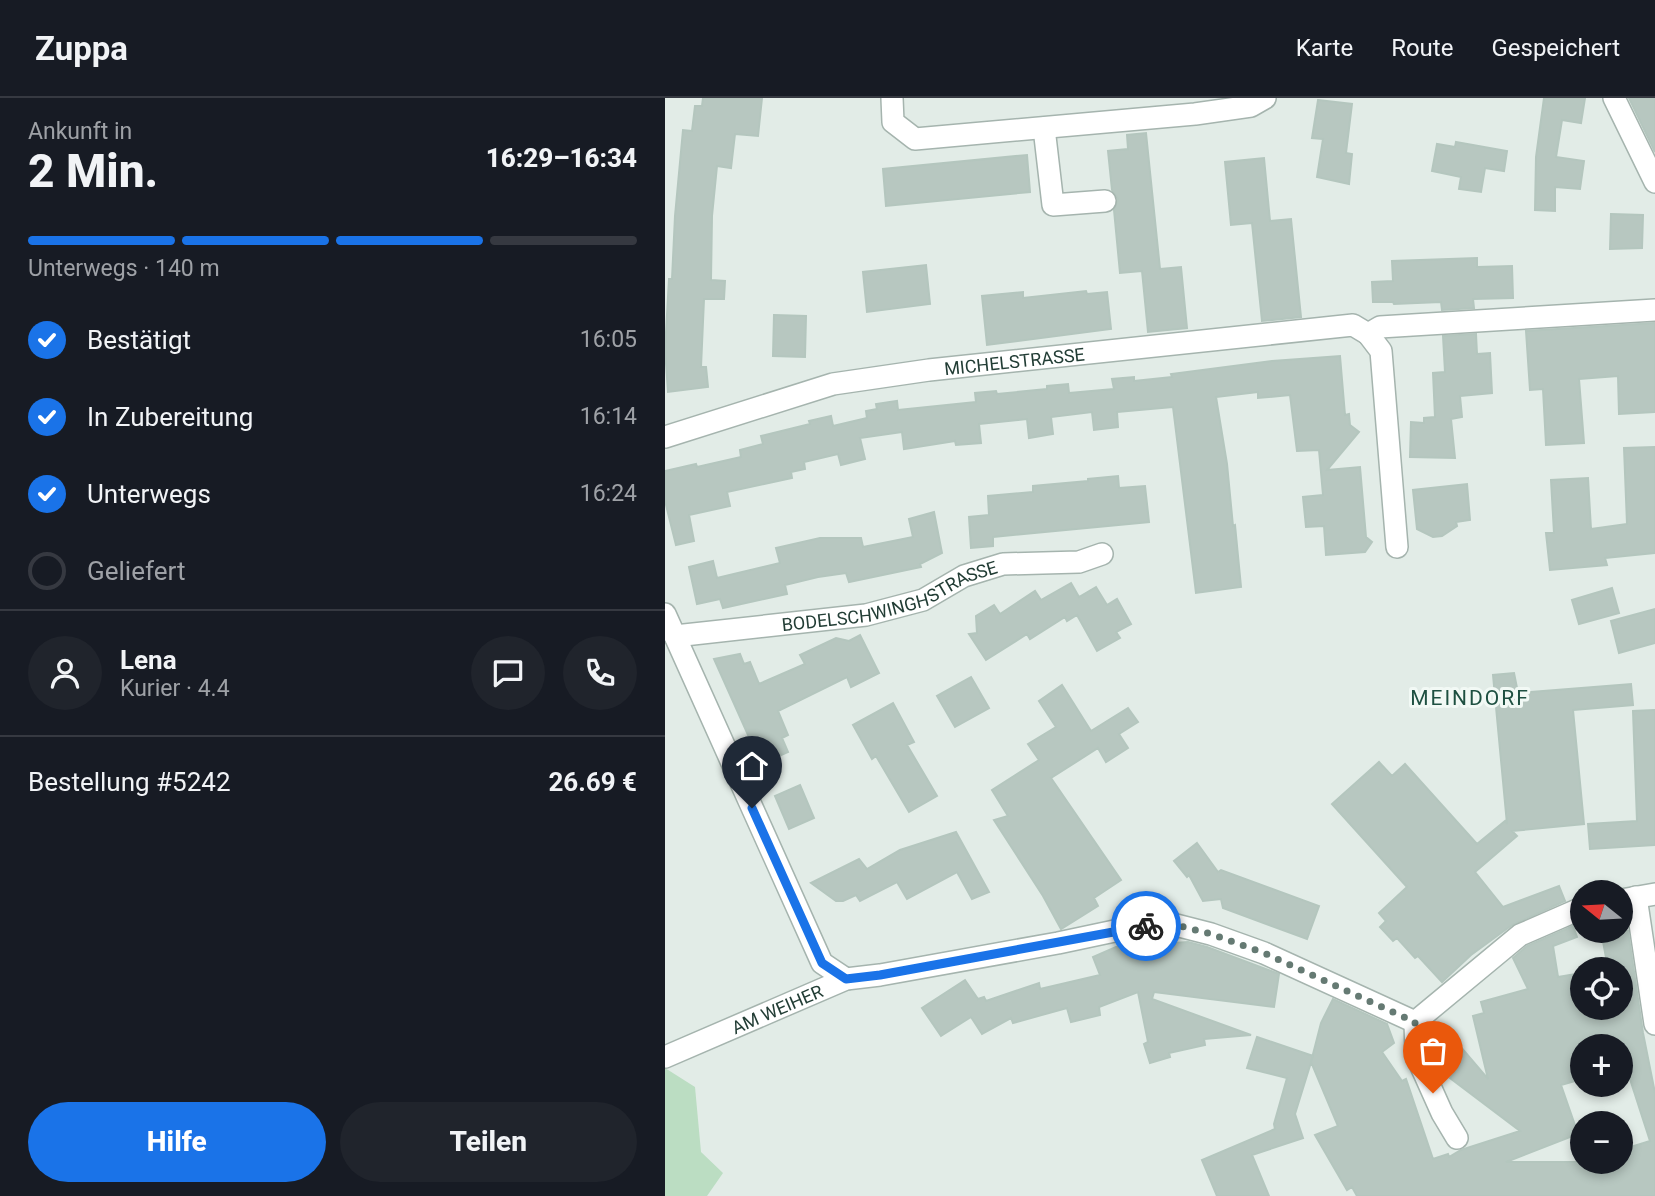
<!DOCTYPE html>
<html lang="de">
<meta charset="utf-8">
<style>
body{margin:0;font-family:Roboto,sans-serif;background:#20242c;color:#f1f3f6;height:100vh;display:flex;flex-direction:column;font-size:26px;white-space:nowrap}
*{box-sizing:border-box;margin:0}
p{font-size:23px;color:#9ea1a6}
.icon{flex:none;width:38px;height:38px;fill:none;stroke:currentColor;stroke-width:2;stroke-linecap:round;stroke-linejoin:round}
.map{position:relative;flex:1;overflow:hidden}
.details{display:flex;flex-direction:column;background:#171b24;width:665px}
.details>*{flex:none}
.needle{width:46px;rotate:288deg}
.fabs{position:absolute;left:905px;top:782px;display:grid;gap:14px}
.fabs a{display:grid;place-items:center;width:63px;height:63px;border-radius:50%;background:#171b24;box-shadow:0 4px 10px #0003;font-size:35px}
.pin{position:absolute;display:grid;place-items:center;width:60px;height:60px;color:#fff;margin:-72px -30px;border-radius:50% 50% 50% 0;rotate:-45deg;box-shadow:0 0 7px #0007}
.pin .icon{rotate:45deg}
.courier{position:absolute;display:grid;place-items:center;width:70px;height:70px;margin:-35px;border:5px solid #1a73e8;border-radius:50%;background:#fff;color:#222;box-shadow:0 2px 9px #0007}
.summary em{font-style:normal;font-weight:800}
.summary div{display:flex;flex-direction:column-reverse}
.summary{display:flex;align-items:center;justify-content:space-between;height:119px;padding:0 28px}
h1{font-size:46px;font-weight:800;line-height:52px}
.bar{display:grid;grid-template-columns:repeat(4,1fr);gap:10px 7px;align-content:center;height:84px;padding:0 28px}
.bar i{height:9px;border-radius:5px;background:#363941}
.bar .active{background:#1a73e8}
.bar p{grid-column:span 4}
.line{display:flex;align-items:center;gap:18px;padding:0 28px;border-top:2px solid #363941}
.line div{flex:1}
.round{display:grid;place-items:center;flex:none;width:74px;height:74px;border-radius:37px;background:#20242c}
ol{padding:0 28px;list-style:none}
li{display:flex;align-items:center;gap:21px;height:77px}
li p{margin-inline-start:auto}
li .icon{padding:7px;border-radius:50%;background:#1a73e8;color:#fff;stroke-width:4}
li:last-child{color:#9ea1a6}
li i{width:38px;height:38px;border:4px solid #363941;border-radius:50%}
.primary-button{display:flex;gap:14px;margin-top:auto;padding:14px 28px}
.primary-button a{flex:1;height:80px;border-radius:42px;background:#1a73e8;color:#fff;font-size:28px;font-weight:800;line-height:80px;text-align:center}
.primary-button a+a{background:#20242c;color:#f1f3f6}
header{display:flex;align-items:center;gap:42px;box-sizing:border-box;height:98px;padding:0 35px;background:#171b24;border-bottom:2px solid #363941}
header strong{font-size:33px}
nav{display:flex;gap:38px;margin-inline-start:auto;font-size:24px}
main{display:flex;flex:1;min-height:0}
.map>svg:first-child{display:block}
</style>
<header>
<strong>Zuppa</strong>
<nav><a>Karte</a><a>Route</a><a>Gespeichert</a></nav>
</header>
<main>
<section class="details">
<div class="summary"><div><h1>2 Min.</h1><p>Ankunft in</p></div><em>16:29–16:34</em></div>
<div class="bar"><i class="active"></i><i class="active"></i><i class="active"></i><i></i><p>Unterwegs · 140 m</p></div>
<ol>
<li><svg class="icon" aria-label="check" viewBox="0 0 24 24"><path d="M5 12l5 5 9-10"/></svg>Bestätigt<p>16:05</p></li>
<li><svg class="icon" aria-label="check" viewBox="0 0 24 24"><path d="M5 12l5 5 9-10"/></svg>In Zubereitung<p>16:14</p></li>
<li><svg class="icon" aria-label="check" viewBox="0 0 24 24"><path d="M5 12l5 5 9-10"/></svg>Unterwegs<p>16:24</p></li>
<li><i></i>Geliefert</li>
</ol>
<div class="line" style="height:126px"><a class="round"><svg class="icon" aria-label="person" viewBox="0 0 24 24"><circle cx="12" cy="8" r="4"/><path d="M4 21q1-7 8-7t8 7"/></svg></a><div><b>Lena</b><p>Kurier · 4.4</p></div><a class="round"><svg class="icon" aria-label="chat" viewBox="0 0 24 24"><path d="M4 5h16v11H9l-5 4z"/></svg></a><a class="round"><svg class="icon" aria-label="phone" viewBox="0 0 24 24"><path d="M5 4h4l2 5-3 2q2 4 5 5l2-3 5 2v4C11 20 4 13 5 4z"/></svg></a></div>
<div class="line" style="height:91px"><div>Bestellung #5242</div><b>26.69 €</b></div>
<div class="primary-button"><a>Hilfe</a><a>Teilen</a></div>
</section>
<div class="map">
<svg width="990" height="1098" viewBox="0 0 990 1098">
<rect width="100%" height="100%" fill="#e2ece7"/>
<path fill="#bbddc2" d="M0,970L30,989L36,1054L58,1075L42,1098H0Z"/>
<path fill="#b7c7c0" stroke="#b4c6be" stroke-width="2" fill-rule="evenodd" d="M38,0H97L93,38L70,36L66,70L52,68L47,118L46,182L60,183L59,201H39L36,269H41L43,289L3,294L0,252L4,181H7L10,118L18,32L27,33L30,8H37Z
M879,0H920L916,25L897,22L891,59L919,63L915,91L890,89V113L870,112L871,59Z
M964,0H990V54Z
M653,2L687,6L681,55L687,56L684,86L652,79L658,41L647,40Z
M481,35L495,171L516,169L522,230L483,234L477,173L455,175L449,112L453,101L447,92L443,53L463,51L462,37Z
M791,44L842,53L839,73L820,70L816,94L794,91L796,79L767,73L772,46L790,49Z
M362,57L365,94L221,108L218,71Z
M599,60L605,123L626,121L636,219L597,223L587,125L566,127L560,64Z
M946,116L978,117L977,150L945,151Z
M812,160V169L847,168L848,200L808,201L809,210L777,212L776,204L729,206L728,204H708L707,184L728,183L727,163Z
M261,167L265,206L202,214L198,174Z
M421,193L422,196L442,194L446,231L322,247L317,198L358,194V200Z
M109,217L141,218L140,259L108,258Z
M990,225V314L954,316L953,278L914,281L919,345L881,347L878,291L865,292L861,233Z
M811,236L812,256L825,255L827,295L795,298L797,319L786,321L790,360L745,359L746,324L759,325V320L770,319L768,275L780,274L778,238Z
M675,258L680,317L684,316L685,327L694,334L662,372L695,369L701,439L707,444L700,454L661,457L659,428L641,429L638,399L658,397L654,352L632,353L625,297L593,300V294L551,299L562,366L568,428L570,427L576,489L531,495L508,309L452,314L453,329L429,332L427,314L386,319L388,336L364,340L362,321L314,326L316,345L291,347L290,343L239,351L237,334L195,340L200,361L176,367L173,356L139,364L140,371L126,374L127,380L62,394L65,408L24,417L29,443L11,447L0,403V373L31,366L32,369L76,359L75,352L98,346L96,338L145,326L144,323L166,318L168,328L202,320L201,313L212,311L211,306L232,303L233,312L311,304L310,295L331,293L332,296L382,291V288L403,286L404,295L449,291L447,281L469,279V283L507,279L506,276L607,263Z
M990,349V455L940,460L942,467L885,472L881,435H889L886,382L923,380L926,431L962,426L959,350Z
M453,378L454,390L480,388L484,424L328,439V448L306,450L304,419L324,417L323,398L368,394V388L423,383V381Z
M802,386L805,422L791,424L792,428L777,438L768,439L752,431L748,392Z
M269,414L277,455L255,466L256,469L184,484L181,475L153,479L120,487L122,496L58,510L55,501L32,506L24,469L48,463L52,480L115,465L111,450L155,440H196L198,449L248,439L244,421Z
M406,485L414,499L431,489L442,507L452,501L466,526L451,534L455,540L432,553L412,517L402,523L400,519L365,541L362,536L321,562L304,536L312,535L311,518L329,507L335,516L370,493L376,502Z
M947,490L954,515L914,526L907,502Z
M990,511V545L954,555L946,523Z
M195,537L214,575L186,589L182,579L113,613L123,637L117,640L123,654L96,666L49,561L75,556L79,566L85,564L94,586L140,566L135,557L171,540L184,543Z
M849,575L853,595L966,586L968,607L908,612L919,726L847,733L852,738L810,774L838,809L894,788L900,803L847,827L806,857L777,884L753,858L750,860L732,840L728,843L715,829L721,823L714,815L742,789L667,706L714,664L727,678L740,666L812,746L840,723L842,726L828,577Z
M306,579L324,610L290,629L272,598Z
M397,587L426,633L463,610L473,624L454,636L463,650L441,664L433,650L386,680L456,782L429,800L433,808L396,831L378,798L329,722L343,718L327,692L374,662L363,646L391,629L374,603Z
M228,605L249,644L242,647L272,698L244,714L211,658L207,661L188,627Z
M990,612V747L925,751L923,726L972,723L968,613Z
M135,687L149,720L124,731L110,698Z
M291,734L324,794L307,801L292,774L242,801L232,784L195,803L191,797L178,803H171L146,785L194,761L202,771L235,752Z
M532,745L553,774L556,772L654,808L642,841L558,810L556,801L538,803L524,777L522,779L509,763Z
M908,828L912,839L888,848L893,879L917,875V910H956V872H934L943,870L936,833H963L978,935L990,995V1098H692L687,1089L682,1092L650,1037L673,1028L646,964L656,925L668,901L722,926L729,945L717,954L737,983L741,981L768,1061L783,1056L784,1059L796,1052L855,1033L785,980L790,974L766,949L783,934L823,981L808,918L819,915L816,904L863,891L848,860L862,848ZM917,948H956V980L964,978L985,1043L956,1052V1064H841L913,1036L896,987L917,981Z
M523,844L542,849L614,876L609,909L489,894L487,901L586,937L539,941L540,947L504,955L505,959L485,965L479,946L483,944L473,894L434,909L435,917L406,924L402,910L348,925L346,920L317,936L306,919L276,938L257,910L300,882L313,901L319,899L321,903L374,885L375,891L435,877L428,859L451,849Z
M592,939L648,958L630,1016L638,1040L587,1057L604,1098H552L537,1062L610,1031L609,1026L622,980L582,970Z"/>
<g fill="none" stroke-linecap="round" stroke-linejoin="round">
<g stroke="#a5b4ae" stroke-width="24">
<g id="minor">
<path d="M227,0L228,24L250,41L530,16L586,8L600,0"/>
<path d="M949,0L990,84"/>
<path d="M379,30L388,107L440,103"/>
<path d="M703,236L716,253L732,449"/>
<path id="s1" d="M0,339L168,286L264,272L688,227L703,236L715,229L990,212"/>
<path d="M0,516L157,865L181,881"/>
<path id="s2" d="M10,538L201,517L258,502L299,478L338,466L414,464L437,456"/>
<path d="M971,799L990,926"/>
<path d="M956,802L990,796"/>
<path d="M750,924L855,837L917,810"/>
<path d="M750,924L751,957L777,1015L792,1040"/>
<path id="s3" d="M0,959L181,881L215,877L393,845L459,831L503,825L546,836L599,855L750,924"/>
</g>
</g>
<use href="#minor" stroke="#fff" stroke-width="21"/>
</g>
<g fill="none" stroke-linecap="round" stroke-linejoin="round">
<path stroke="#657a73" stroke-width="7" stroke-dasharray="0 12.6" d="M481,828L503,825L546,836L599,855L750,924L751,957L768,995"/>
<path stroke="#1a73e8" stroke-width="9" d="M87,710L157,865L181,881L215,877L481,828"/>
</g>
<g text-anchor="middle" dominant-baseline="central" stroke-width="6" stroke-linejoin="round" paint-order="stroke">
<g font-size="18" fill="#223d35" stroke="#f2f9f5">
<text stroke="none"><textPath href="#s1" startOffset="359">MICHELSTRASSE</textPath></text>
<text stroke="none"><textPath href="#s2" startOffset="220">BODELSCHWINGHSTRASSE</textPath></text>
<text stroke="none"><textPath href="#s3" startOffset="122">AM WEIHER</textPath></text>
</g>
<g font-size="21" letter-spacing="2" fill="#1e5041" stroke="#f2f9f5">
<text x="805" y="600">MEINDORF</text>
</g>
</g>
</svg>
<div class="fabs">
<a><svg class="needle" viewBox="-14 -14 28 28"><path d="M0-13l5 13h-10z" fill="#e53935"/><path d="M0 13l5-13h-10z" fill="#9ea1a6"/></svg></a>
<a><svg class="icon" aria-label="locate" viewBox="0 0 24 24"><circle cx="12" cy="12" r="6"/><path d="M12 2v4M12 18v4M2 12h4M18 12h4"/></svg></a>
<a>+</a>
<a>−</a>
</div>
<div class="pin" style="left:768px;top:995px;background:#ea580c"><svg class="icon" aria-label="bag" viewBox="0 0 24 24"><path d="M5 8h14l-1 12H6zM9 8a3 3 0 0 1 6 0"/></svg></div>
<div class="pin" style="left:87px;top:710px;background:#1f2937"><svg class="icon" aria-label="home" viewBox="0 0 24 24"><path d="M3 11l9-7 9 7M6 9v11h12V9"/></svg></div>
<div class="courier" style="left:481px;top:828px"><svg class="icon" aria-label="bike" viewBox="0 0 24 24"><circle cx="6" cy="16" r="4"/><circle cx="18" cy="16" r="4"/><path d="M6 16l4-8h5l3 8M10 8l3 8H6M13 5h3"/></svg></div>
</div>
</main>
